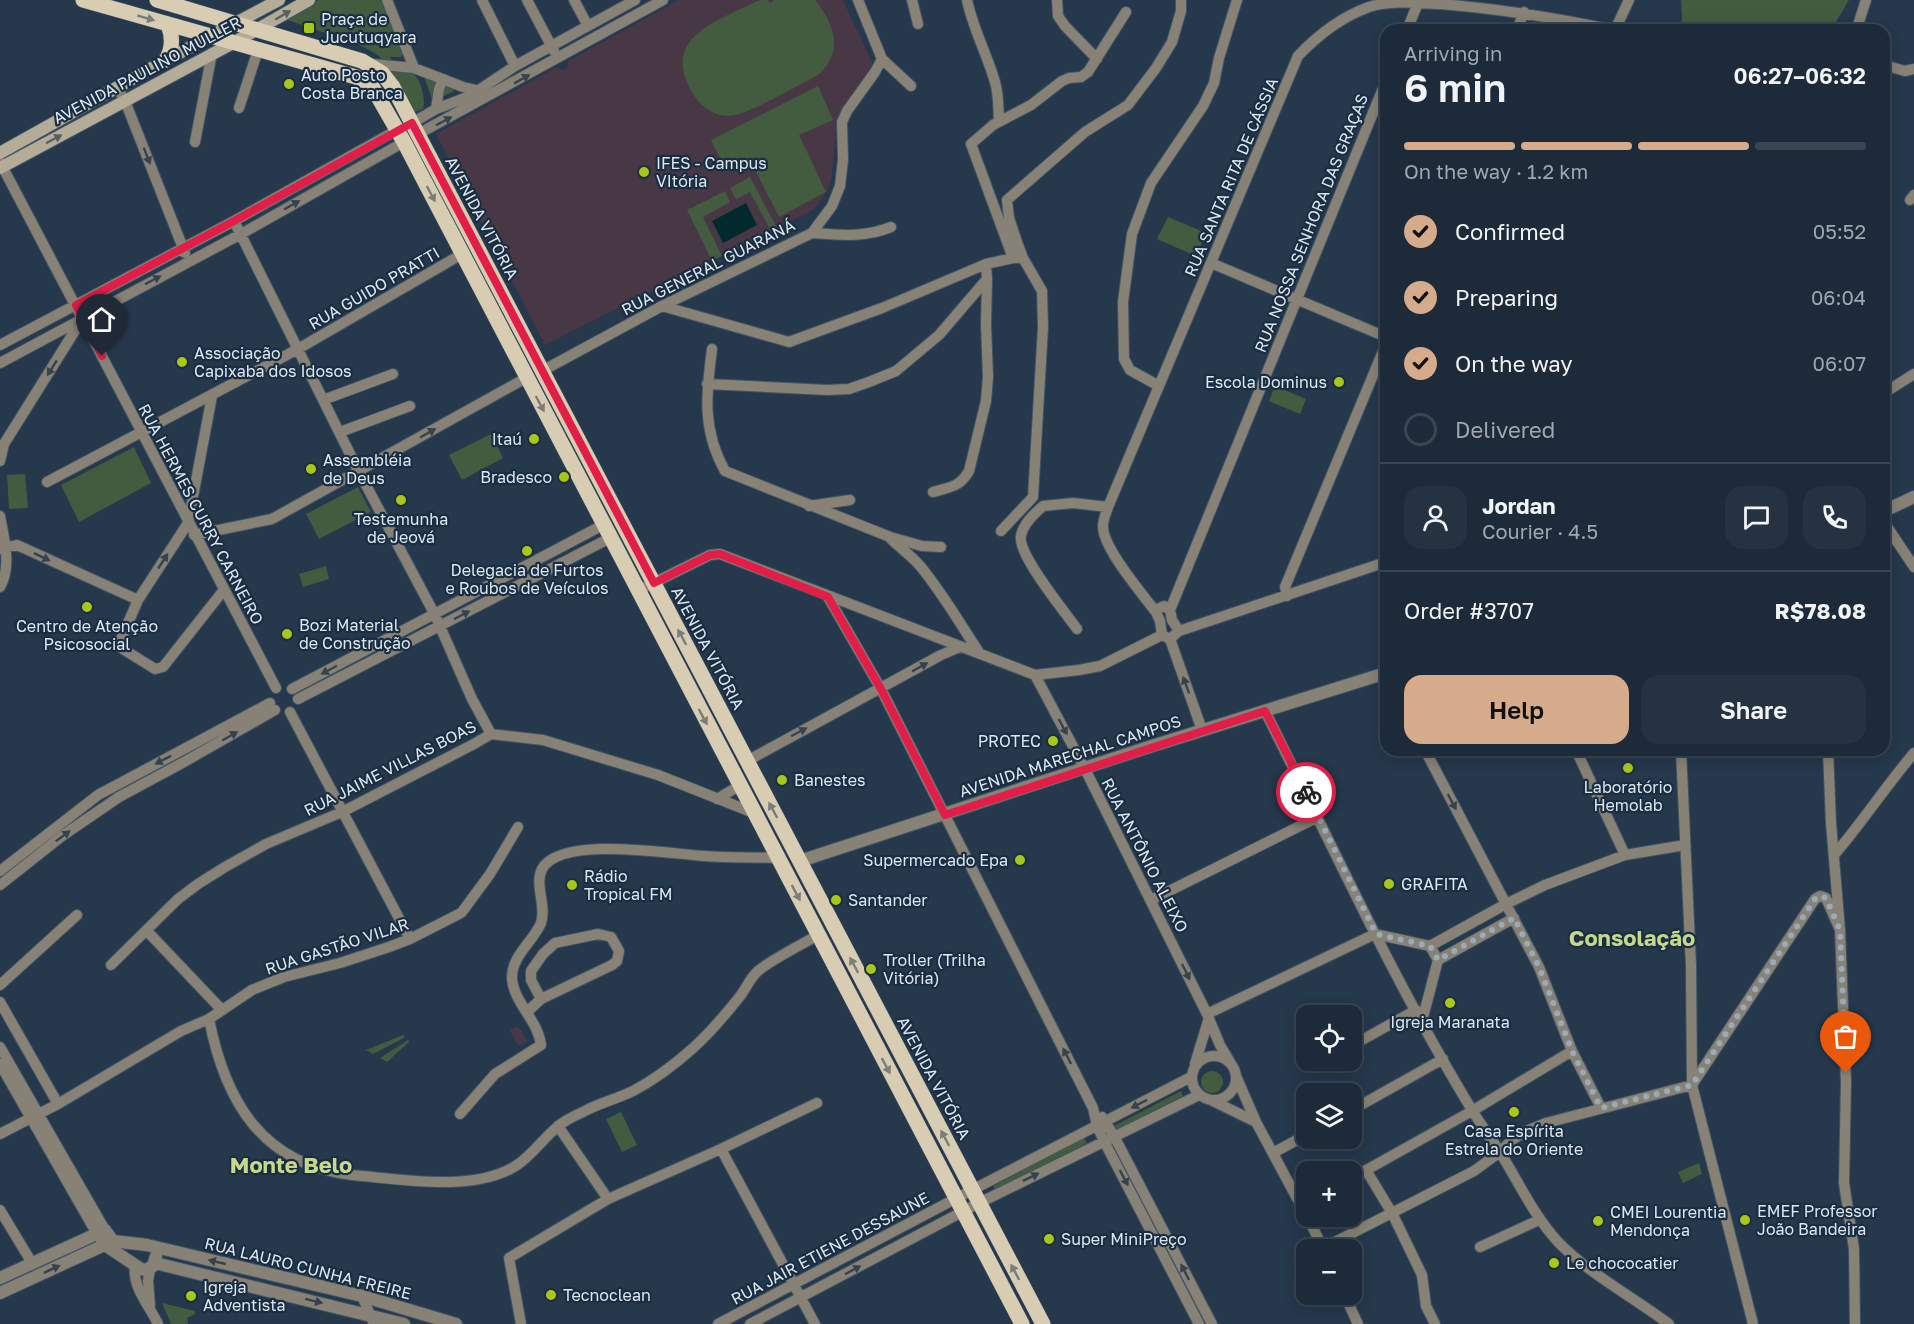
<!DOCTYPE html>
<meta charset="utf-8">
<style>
body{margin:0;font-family:"Golos Text",sans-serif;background:#253241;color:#f1f3f6;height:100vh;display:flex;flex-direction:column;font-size:22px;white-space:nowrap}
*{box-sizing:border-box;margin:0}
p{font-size:20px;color:#a0a7ae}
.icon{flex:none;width:33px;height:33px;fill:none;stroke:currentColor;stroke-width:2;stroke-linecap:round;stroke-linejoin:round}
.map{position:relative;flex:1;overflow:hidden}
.sheet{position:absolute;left:1380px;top:24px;width:510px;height:732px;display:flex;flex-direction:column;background:#1c2a39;border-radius:18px;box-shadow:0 3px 15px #0003,0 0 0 2px #3a4653}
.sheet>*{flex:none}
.tools{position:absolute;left:1296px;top:1005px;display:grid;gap:12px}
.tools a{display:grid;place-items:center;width:66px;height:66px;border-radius:12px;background:#1c2a39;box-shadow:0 3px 15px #0003,0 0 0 2px #3a4653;font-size:30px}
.pin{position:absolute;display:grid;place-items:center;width:51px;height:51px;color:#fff;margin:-62px -26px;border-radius:50% 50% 50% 0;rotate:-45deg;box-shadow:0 0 6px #0007}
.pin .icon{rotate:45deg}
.courier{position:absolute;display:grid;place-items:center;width:60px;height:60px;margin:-30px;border:4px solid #e11d48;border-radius:50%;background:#fff;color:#222;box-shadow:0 2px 8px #0007}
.summary em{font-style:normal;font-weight:600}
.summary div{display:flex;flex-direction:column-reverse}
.summary{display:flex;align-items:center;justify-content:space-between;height:102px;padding:0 24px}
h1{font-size:39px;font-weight:600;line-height:45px}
.bar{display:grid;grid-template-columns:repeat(4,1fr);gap:9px 6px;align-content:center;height:72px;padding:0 24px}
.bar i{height:8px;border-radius:4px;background:#3a4653}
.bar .current{background:#d6ab8b}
.bar p{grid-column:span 4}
.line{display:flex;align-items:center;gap:15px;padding:0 24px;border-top:2px solid #3a4653}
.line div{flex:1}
.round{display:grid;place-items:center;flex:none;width:63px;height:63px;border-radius:18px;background:#253241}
ol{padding:0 24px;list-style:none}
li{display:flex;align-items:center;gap:18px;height:66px}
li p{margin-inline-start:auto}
li .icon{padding:6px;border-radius:50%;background:#d6ab8b;color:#111;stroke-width:4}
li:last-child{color:#a0a7ae}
li i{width:33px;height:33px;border:3px solid #3a4653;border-radius:50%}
.primary-button{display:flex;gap:12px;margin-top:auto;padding:12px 24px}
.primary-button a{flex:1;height:69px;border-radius:18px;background:#d6ab8b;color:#111;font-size:24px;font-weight:600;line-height:69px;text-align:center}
.primary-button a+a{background:#253241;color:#f1f3f6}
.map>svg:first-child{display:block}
</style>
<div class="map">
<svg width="1914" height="1324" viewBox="0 0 1914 1324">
<rect width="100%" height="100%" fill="#25384c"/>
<path fill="#443949" d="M518,1026L528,1041L518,1046L510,1030Z"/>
<path fill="#483845" d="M679,0H843L872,62V68L838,116L831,181L824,197L813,210L545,345L436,134L557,67L563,70L568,67V61Z"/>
<path fill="#435c3f" d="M318,0H385L403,52L401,57H390L394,65C400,67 408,68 412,72C421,79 426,99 423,109L412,113L381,58C364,44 347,41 327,38L325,33L285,19Z
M760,0H768L770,3L775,0H815C834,24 845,51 818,75C798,85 750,114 730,116C717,117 702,108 695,97C656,38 717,21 760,0Z
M1681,0H1849L1831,30H1679L1682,18Z
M424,77L453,88L454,91L437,100L432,99Z
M818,86L833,120L799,135L826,192L779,217L750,160L727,172L711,140Z
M750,177L777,228L771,231L750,192L736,199L730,188Z
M725,191L730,202L703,217L722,256L712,261L687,210Z
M1168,217L1206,233L1196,256L1157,239Z
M1275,386L1306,399L1300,414L1269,401Z
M491,434L503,458L462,480L449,455Z
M134,447L151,483L79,522L61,485Z
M25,474L28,508L9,509L7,475Z
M358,487L371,512L319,539L306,514Z
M326,566L329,579L303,587L299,574Z
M403,1035L405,1037L404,1038L373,1054L366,1050Z
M408,1040L409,1042L387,1062L380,1058Z
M1201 1082a11 11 0 1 1 22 0a11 11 0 1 1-22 0Z
M1181,1091L1183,1096L1117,1130L1114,1126Z
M621,1112L637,1145L622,1152L606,1119Z
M1084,1138L1087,1143L996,1191L993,1186Z
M1699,1163L1702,1174L1683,1183L1678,1172Z
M162,1303L195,1311V1314L187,1318L188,1324H171Z"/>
<path fill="#002a2d" d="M746,203L757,225L723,243L712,221Z"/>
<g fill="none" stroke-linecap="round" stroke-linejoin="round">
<g stroke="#425467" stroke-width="12">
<path id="minor" d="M387,0L414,68
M482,0L515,66
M527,0L554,51
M574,0L588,26
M858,0L882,59L911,86
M912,0L918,24
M967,0C973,29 987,54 995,82C999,95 998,107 999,121
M1057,0L1058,16L1065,26L1097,59
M1859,22L1866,0
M1407,30L1418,3
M1517,30L1524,12
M1615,30L1629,0
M372,64L414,68L463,87L476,90
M1884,65L1905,71L1914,69
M117,87L125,101L185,253
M239,108L258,50
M436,109L439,89L443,79
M412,123L436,109L470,96L515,66L635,0
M418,134L663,0
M195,142L212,53
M0,162L276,688
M1910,200L1914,195
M234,221L359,472L435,615L472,699L491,734
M812,233C840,235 864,238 891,227
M1013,258L971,144L993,125L1031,105L1062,81L1069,78L1081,77L1088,72L1126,12
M1211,263L1386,337
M662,306L789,342L882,308L986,264L1013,258H1023
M0,345L234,221L397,130
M712,349C706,395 702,430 725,471L890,537L922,546L941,547
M0,363L241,234L404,142
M542,371L662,306L812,233L832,206L840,186L843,160L842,122L847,111L875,72L882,59
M707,384L827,390L849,389L869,382L896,371L939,335L987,279L986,264
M1159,386L1130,370L1124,359L1123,302L1132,234L1151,183L1203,106L1214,83L1219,58L1237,0
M1884,393L1914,374
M212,396L188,523L138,600L118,646L155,669L163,667L223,591
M323,400L393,374
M340,432L410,406
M0,461L4,444L81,321
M47,482L298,349L462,254
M933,492C950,487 960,487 969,471L986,401L988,377L986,324L987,279
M809,506L850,500
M1043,506C1034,514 1023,524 1021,536C1017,554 1065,612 1077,629
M1043,506L1073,503L1108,507
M0,516C4,538 12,567 0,587
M1884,522L1914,567
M1001,531L1033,497L1043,327L1042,291L1023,258L1017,242L1009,218L1007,200L1085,132L1128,105L1156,68L1172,42L1181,11V0
M194,535L272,519L526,378
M890,538C900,548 912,556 921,567C943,594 961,625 980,654
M0,549L17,545L138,600
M637,591L710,555L720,554L1035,675L1079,670L1100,666L1162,635
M1287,596L1285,587L1386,344
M828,597L881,689L1093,1108L1097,1126L1104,1141L1199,1324
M1164,606L1170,610L1172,620L1179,631L1170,639L1162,635L1160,621L1156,612L1157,609Z
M1170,610L1386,81
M1156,612C1143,595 1102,547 1103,526C1103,520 1106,513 1108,507L1298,56C1318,35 1341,17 1369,7C1392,0 1417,3 1441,4C1500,9 1557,18 1614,30
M1179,631L1386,562
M1170,639L1202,730
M1035,675L1085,769L1207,1014L1220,1045L1231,1064
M292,689L603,525
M298,699L610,538
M1265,711C1332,845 1394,982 1472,1110C1481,1125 1491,1138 1500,1152C1519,1183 1534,1216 1559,1243C1591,1275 1633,1297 1669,1324
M290,712L410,939
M1425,750L1539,967L1572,1051L1601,1108
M1576,750L1625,855
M1681,750L1691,965L1692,1085L1753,1324
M1828,750L1831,823L1840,930L1846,1082L1844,1183L1854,1249L1855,1324
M747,761L941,655L960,647
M717,799L739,786
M1835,854C1863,821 1886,786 1914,753
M0,871L98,795L270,703
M0,885L62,836L119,797L184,762L275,710
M1151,900L1318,817
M147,931L221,1009
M1430,946L1506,904L1545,885L1625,855L1685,845
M1438,960L1514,918
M111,965L178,899L198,884L225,867L266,844L342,812L474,744L491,734L543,740L658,775L754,813
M0,985L77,915
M0,1002L58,1104
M527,1012L541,999L612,965L617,961L619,951L611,937L598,934L555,943L543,954L531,971V980L541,999
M1207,1014L1375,934L1430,946L1438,960L1422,1021
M209,1019C225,1101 262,1165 352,1175C400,1179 475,1193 517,1165C531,1156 543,1139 556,1128C563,1121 574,1116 583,1112C599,1103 617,1099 633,1091C654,1080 674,1065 692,1049C710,1033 726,1014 741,995C746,988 750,979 756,973C766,962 803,944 818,935
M1353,1045L1416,1010
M0,1047L105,1230
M1192 1078a22 22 0 1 1 44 0a22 22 0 1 1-44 0Z
M0,1064L97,1234
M1195,1064L1209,1018
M1236,1076L1256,1122L1306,1215
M1211,1100L1256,1122
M1352,1110L1443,1059
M460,1114L495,1074L541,1045C538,1020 514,1003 512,979C511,956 533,942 541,923C547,906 534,885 542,869C561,835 671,854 704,856C728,858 753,857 777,858
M1102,1117L1114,1136L1212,1324
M558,1126L608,1199
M0,1134L58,1104L181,1031L209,1019L252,990L284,977L340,963L389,947L410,939L459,914L462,912L490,874L518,827
M721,1149L817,1103
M1273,1153L1306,1135
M1366,1170L1392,1213L1422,1275L1426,1306L1435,1324
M1352,1178L1472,1111L1572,1051
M0,1210L32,1263
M1307,1216L1324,1250
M1480,1247L1539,1220
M1323,1248L1474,1171L1500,1152L1512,1140L1524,1132L1546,1123L1692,1085L1815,899L1820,896L1826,898L1840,930
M135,1266C132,1287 149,1305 158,1324
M150,1268L148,1281L150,1306
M1344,1294L1358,1324
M362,1296L374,1324
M521,1324L509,1258L608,1199L721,1149L815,1324
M718,1324L972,1190L1191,1077
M750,1324L979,1203L1199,1095"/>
</g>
<g stroke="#425467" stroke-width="14">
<path id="tertiary" d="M1884,511L1914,497
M800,861L1152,746L1386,673
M102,1242L105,1245L141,1269L146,1270L153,1266L156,1256
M155,1263L404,1324
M0,1278L105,1230L113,1241L147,1245L362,1296L456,1324
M0,1293L113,1241"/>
</g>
<g stroke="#425467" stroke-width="14">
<path id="secondary" d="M0,153L166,60L279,0
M0,168L233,43L309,0"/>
</g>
<g stroke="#425467" stroke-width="16">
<path id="primary" d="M83,0L356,77L373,88L404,142L1022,1324
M157,0L362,61L382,73L393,87L1043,1324
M166,60C173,48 173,37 168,25"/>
</g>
<use href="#minor" stroke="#878275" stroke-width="10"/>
<use href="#tertiary" stroke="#878275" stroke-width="12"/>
<use href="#secondary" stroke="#b5ac98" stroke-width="12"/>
<use href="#primary" stroke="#d8cdb3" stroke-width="15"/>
</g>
<defs><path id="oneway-solid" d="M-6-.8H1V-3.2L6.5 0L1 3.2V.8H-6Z" transform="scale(1.5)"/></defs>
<g fill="#596064">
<use href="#oneway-solid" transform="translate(283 15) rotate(-30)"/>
<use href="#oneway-solid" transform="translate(54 139) rotate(-28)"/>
</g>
<g fill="#7a7e7a">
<use href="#oneway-solid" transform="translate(146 18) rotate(16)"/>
<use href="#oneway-solid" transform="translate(431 194) rotate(62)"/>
<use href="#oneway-solid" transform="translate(540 404) rotate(62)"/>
<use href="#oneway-solid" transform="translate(682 637) rotate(-118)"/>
<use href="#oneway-solid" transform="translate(703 717) rotate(62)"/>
<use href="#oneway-solid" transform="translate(773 810) rotate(-118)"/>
<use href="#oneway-solid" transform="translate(796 893) rotate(62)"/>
<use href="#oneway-solid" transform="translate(854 965) rotate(-118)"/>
<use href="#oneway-solid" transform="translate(886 1066) rotate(62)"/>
<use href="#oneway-solid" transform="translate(945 1138) rotate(-118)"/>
<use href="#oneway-solid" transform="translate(1015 1272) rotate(-118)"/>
</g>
<g fill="#36434e">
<use href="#oneway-solid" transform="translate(522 79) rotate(-29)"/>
<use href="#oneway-solid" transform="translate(444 121) rotate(-28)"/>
<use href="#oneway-solid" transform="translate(147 156) rotate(69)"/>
<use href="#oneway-solid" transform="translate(292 205) rotate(-29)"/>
<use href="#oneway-solid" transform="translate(153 280) rotate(-28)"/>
<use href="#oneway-solid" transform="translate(52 368) rotate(122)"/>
<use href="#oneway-solid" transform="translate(428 433) rotate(-30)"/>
<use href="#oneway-solid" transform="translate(42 557) rotate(26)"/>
<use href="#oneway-solid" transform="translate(163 561) rotate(-57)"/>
<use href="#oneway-solid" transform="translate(462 615) rotate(-28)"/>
<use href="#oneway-solid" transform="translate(920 667) rotate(-29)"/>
<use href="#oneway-solid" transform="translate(329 670) rotate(152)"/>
<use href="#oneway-solid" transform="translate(1186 685) rotate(-110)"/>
<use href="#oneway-solid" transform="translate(1063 727) rotate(62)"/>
<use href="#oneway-solid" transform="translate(799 732) rotate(-28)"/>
<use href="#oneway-solid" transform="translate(230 736) rotate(-30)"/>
<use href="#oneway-solid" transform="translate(163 760) rotate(153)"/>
<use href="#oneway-solid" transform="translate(1452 802) rotate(62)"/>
<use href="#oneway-solid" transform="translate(63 836) rotate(-36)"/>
<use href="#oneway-solid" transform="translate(1186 972) rotate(64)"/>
<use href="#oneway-solid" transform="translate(1067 1056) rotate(-117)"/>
<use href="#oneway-solid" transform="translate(1139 1104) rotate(153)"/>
<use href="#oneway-solid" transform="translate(1031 1177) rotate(-26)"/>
<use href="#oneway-solid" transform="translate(1124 1178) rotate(62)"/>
<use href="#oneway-solid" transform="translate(217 1262) rotate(-167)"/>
<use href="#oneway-solid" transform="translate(52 1269) rotate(-25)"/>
<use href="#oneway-solid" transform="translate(853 1270) rotate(-28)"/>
<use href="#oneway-solid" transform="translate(1185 1272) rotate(-117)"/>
<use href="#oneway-solid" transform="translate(314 1301) rotate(14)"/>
</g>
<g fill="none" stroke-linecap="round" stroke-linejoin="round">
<path stroke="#9baab9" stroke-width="6" stroke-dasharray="0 10.8" d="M1306,792L1376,934L1430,946L1438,960L1514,918L1539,967L1572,1051L1601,1108L1692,1085L1815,899L1820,896L1826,898L1840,930L1846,1073"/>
<path stroke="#e11d48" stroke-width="8" d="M102,356L76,305L234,221L412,123L654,583L710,555L720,554L828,597L881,689L945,815L1265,711L1306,792"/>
</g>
<g fill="#a9c719" stroke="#1b2e41" stroke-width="2">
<rect x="303" y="22" width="12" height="12" rx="3"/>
<circle cx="289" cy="84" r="6"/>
<circle cx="644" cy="172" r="6"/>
<circle cx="182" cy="362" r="6"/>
<circle cx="1339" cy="382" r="6"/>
<circle cx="534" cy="439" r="6"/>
<circle cx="311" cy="469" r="6"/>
<circle cx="564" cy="477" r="6"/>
<circle cx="401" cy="500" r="6"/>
<circle cx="527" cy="551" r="6"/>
<circle cx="87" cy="607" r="6"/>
<circle cx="287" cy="634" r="6"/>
<circle cx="1053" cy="741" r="6"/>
<circle cx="1628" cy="768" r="6"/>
<circle cx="782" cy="780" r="6"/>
<circle cx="1020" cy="860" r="6"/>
<circle cx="1389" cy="884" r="6"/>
<circle cx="572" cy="885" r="6"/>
<circle cx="836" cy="900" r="6"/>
<circle cx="871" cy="969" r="6"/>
<circle cx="1450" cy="1003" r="6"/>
<circle cx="1514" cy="1112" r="6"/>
<circle cx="1745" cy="1220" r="6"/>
<circle cx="1598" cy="1221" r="6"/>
<circle cx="1049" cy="1239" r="6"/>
<circle cx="1554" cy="1263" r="6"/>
<circle cx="551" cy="1295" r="6"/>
<circle cx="191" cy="1296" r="6"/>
</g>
<g text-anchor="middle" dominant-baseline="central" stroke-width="4.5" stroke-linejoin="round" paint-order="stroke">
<g font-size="16" fill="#dbe7f4" stroke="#1b2e41" text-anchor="start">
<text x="321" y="19">Praça de<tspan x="321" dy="18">Jucutuqyara</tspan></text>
<text x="301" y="75">Auto Posto<tspan x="301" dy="18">Costa Branca</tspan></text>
<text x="656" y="163">IFES - Campus<tspan x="656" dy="18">VItória</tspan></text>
<text x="194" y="353">Associação<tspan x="194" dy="18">Capixaba dos Idosos</tspan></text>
<text x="1327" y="382" text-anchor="end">Escola Dominus</text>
<text x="522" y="439" text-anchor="end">Itaú</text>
<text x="323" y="460">Assembléia<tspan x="323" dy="18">de Deus</tspan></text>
<text x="552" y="477" text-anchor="end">Bradesco</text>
<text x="401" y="519" text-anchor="middle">Testemunha<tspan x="401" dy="18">de Jeová</tspan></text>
<text x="527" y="570" text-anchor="middle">Delegacia de Furtos<tspan x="527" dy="18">e Roubos de Veículos</tspan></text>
<text x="299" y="625">Bozi Material<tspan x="299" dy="18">de Construção</tspan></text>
<text x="87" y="626" text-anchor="middle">Centro de Atenção<tspan x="87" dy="18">Psicosocial</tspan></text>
<text x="1041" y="741" text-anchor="end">PROTEC</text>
<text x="794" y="780">Banestes</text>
<text x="1628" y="787" text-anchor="middle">Laboratório<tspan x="1628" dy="18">Hemolab</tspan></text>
<text x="1008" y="860" text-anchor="end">Supermercado Epa</text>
<text x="584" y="876">Rádio<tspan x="584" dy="18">Tropical FM</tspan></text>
<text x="1401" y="884">GRAFITA</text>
<text x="848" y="900">Santander</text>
<text x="883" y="960">Troller (Trilha<tspan x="883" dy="18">Vitória)</tspan></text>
<text x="1450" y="1022" text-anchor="middle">Igreja Maranata</text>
<text x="1514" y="1131" text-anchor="middle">Casa Espírita<tspan x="1514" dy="18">Estrela do Oriente</tspan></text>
<text x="1757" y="1211">EMEF Professor<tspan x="1757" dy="18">João Bandeira</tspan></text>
<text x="1610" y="1212">CMEI Lourentia<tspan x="1610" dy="18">Mendonça</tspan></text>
<text x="1061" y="1239">Super MiniPreço</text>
<text x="1566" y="1263">Le chococatier</text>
<text x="203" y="1287">Igreja<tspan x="203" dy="18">Adventista</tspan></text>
<text x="563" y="1295">Tecnoclean</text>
</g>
<g font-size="16" fill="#dbe7f4" stroke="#1b2e41">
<text transform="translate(147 70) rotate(-28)">AVENIDA PAULINO MULLER</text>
<text transform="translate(1231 177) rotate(-67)">RUA SANTA RITA DE CÁSSIA</text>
<text transform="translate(482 218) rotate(62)">AVENIDA VITÓRIA</text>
<text transform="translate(1311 223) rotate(-68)">RUA NOSSA SENHORA DAS GRAÇAS</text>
<text transform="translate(708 267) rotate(-27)">RUA GENERAL GUARANÁ</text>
<text transform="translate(374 288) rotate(-30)">RUA GUIDO PRATTI</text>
<text transform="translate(201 514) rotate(62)">RUA HERMES CURRY CARNEIRO</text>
<text transform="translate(708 648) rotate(62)">AVENIDA VITÓRIA</text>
<text transform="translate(1070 756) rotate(-18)">AVENIDA MARECHAL CAMPOS</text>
<text transform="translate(390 768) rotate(-27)">RUA JAIME VILLAS BOAS</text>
<text transform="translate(1145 855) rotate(63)">RUA ANTÔNIO ALEIXO</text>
<text transform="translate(337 946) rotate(-18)">RUA GASTÃO VILAR</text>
<text transform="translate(934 1078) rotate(62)">AVENIDA VITÓRIA</text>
<text transform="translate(830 1248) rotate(-28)">RUA JAIR ETIENE DESSAUNE</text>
<text transform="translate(308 1268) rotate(14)">RUA LAURO CUNHA FREIRE</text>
</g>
<g font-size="22" font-weight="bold" fill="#c5d88d" stroke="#1b2e41">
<text x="1632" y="937">Consolação</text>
<text x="291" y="1164">Monte Belo</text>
</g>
</g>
</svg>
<div class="tools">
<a><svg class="icon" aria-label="locate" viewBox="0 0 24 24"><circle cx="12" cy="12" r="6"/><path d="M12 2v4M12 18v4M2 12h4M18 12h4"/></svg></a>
<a><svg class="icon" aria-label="layers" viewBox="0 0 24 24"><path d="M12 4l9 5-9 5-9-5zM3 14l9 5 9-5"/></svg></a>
<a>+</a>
<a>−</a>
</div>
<div class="pin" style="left:1846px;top:1073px;background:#ea580c"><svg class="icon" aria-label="bag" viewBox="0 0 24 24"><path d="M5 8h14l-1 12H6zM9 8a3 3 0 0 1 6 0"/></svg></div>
<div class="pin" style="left:102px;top:356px;background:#1f2937"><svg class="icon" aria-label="home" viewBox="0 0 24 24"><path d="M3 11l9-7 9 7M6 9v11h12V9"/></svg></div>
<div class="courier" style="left:1306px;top:792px"><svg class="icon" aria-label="bike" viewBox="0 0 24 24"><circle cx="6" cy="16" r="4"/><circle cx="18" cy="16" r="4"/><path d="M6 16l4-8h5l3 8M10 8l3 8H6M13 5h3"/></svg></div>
<section class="sheet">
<div class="summary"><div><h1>6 min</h1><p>Arriving in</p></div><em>06:27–06:32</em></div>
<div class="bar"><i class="current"></i><i class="current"></i><i class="current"></i><i></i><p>On the way · 1.2 km</p></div>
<ol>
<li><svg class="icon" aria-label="check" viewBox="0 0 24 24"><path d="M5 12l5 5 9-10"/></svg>Confirmed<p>05:52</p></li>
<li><svg class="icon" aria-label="check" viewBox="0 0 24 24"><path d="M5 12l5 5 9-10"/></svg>Preparing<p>06:04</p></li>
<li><svg class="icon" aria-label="check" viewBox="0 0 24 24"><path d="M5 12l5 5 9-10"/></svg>On the way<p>06:07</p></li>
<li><i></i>Delivered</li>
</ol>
<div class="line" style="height:108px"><a class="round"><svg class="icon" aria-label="person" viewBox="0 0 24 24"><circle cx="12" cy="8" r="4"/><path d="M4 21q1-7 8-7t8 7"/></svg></a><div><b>Jordan</b><p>Courier · 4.5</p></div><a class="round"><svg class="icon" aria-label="chat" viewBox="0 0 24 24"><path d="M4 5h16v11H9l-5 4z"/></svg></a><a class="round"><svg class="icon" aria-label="phone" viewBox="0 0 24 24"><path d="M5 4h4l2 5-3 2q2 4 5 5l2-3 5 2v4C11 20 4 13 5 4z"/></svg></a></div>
<div class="line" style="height:78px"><div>Order #3707</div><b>R$78.08</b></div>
<div class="primary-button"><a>Help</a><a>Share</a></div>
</section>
</div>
